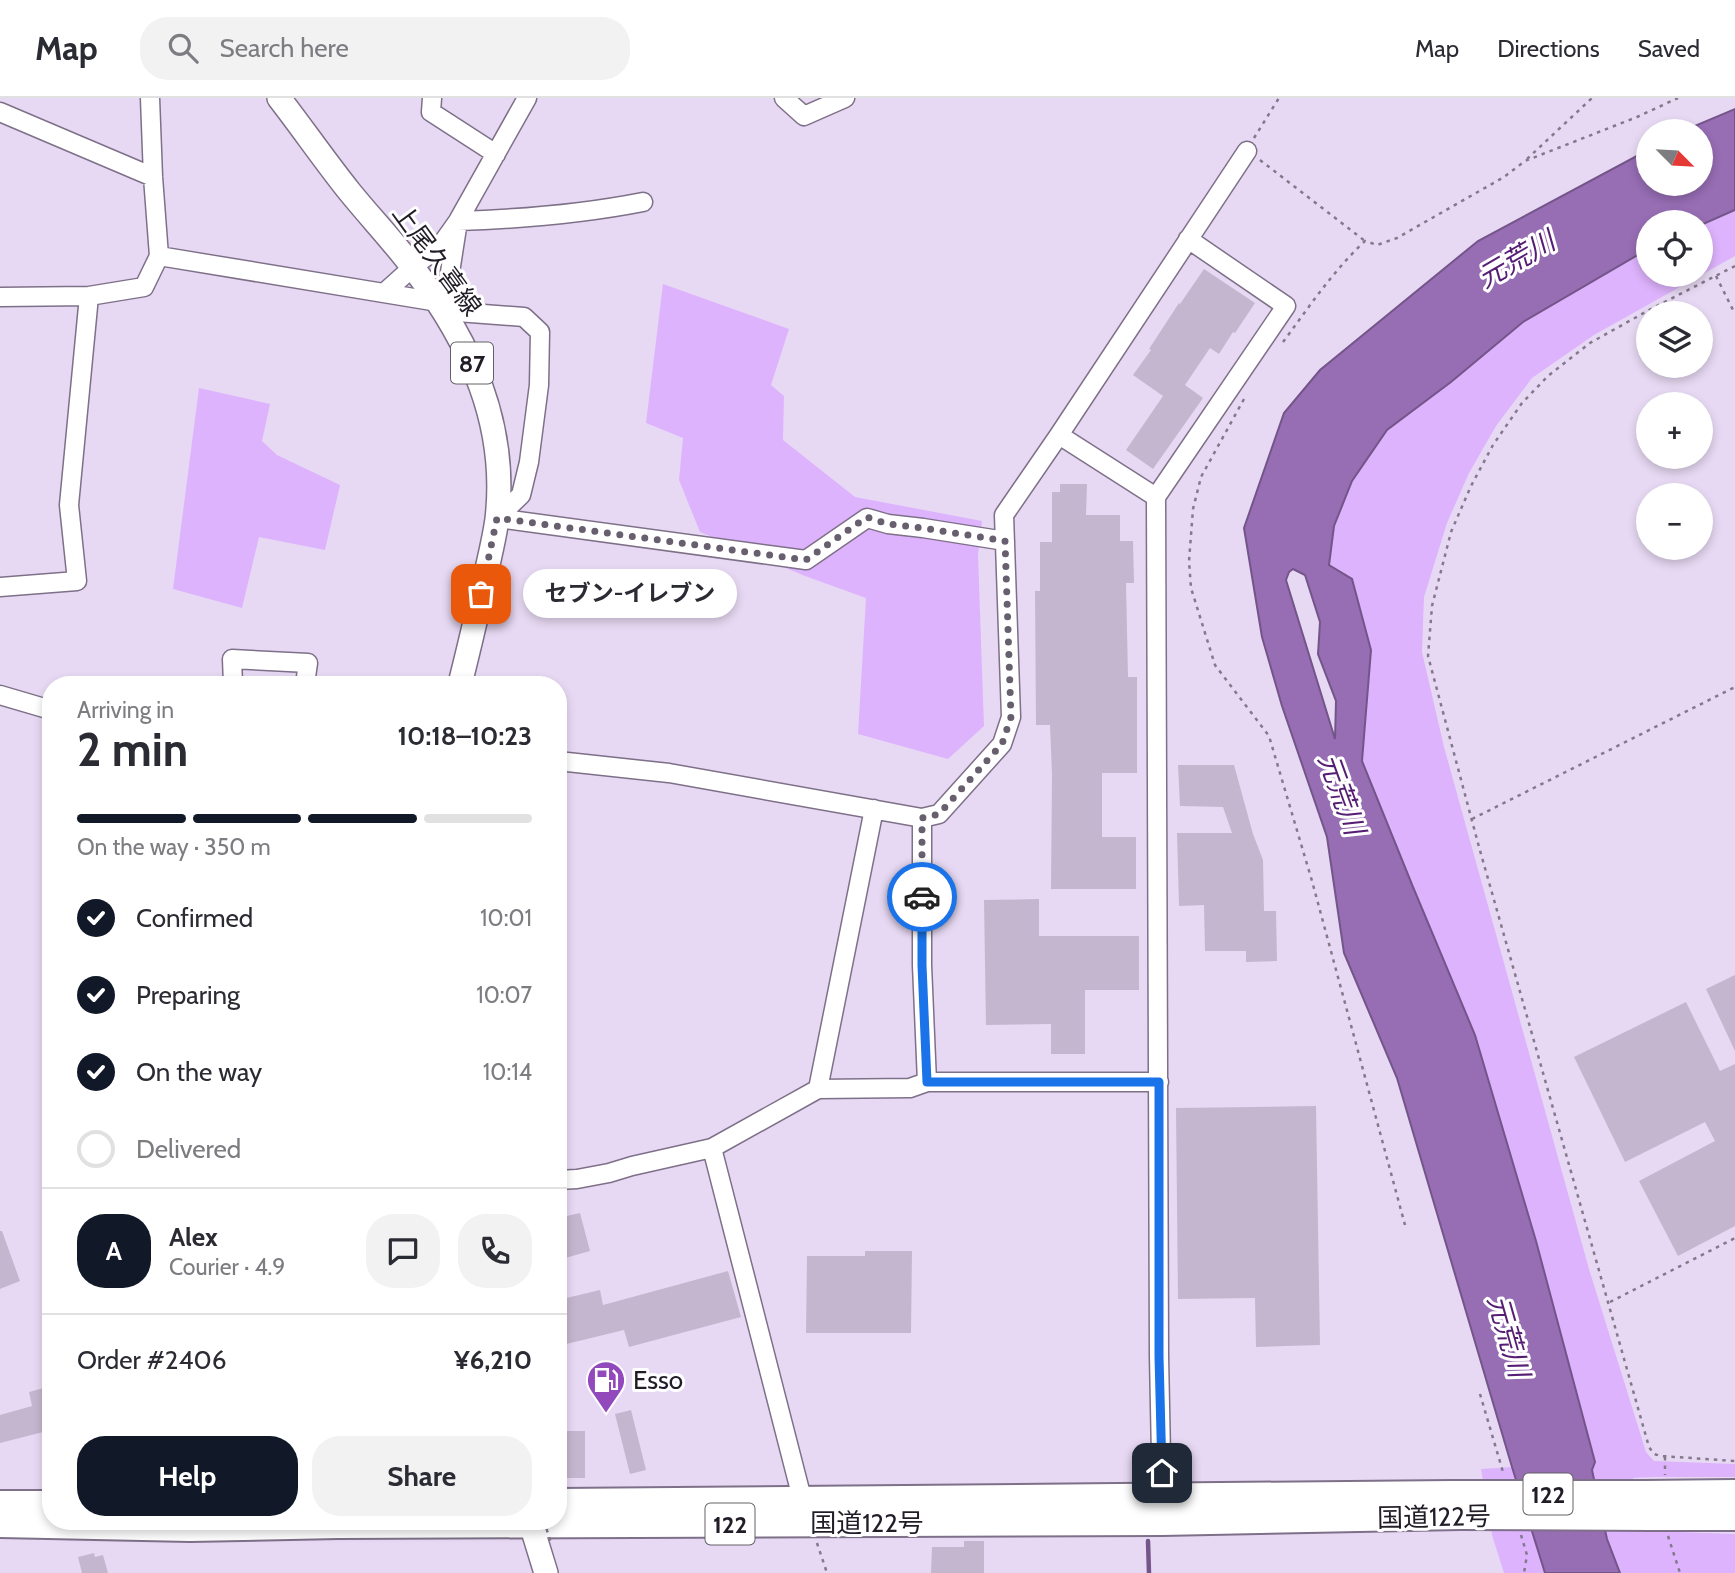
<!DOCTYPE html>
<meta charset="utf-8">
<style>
body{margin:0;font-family:Cabin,"Noto Sans JP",sans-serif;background:#f2f2f3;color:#2b2b33;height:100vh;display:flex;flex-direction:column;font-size:26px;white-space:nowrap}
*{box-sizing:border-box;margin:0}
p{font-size:23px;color:#7c7c81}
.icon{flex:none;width:38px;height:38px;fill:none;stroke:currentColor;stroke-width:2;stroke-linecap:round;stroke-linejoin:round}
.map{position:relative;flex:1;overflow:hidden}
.side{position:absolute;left:42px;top:578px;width:525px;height:854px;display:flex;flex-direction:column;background:#fff;border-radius:28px;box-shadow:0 4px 10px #0003}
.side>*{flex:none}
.needle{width:46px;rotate:114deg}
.tools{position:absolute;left:1636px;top:21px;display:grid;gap:14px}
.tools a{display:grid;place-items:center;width:77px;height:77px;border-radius:50%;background:#fff;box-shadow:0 4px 10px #0003;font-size:35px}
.pin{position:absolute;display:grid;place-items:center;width:60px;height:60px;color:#fff;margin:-30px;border-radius:14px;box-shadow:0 4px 10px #0006}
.courier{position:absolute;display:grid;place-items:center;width:70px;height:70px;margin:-35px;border:5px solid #1a73e8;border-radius:50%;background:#fff;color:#222;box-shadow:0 2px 9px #0007}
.bubble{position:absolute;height:49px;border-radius:24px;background:#fff;box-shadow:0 4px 10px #0003;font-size:23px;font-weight:700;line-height:49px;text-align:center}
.head em{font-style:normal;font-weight:700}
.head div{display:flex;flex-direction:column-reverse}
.head{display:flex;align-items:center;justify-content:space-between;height:119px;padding:0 35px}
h1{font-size:46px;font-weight:700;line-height:52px}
.bar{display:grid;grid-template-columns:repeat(4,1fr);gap:10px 7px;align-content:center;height:84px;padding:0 35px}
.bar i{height:9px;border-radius:5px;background:#e1e1e2}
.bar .active{background:#111827}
.bar p{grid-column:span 4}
.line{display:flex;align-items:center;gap:18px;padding:0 35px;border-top:2px solid #e1e1e2}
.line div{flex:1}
.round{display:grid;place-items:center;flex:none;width:74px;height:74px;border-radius:28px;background:#f2f2f3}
ol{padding:0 35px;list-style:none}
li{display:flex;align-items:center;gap:21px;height:77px}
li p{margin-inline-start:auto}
li .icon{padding:7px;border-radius:50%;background:#111827;color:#fff;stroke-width:4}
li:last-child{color:#7c7c81}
li i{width:38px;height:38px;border:4px solid #e1e1e2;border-radius:50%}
.primary-button{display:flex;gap:14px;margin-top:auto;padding:14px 35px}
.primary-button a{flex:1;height:80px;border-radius:28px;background:#111827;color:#fff;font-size:28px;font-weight:700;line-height:80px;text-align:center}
.primary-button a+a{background:#f2f2f3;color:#2b2b33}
header{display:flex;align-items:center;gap:42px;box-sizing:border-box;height:98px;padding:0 35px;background:#fff;border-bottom:2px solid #e1e1e2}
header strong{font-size:33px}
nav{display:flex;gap:38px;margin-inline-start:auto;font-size:24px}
.search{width:490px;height:63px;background:#f2f2f3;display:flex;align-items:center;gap:18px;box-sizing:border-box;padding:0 24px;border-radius:28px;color:#7c7c81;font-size:26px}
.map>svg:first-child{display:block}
</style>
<header>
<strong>Map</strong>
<div class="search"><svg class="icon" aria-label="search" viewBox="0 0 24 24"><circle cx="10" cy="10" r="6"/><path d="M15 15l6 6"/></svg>Search here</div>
<nav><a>Map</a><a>Directions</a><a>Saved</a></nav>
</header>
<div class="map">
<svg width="1735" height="1475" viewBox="0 0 1735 1475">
<rect width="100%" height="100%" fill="#e7d9f3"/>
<path fill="#deb3fd" d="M1735,112V158L1594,237L1532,280L1496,328L1469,375L1447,425L1424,499L1422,554L1444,649L1589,1171L1646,1354L1654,1363L1735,1366V1379H1656L1633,1380L1646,1433L1735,1436V1475H1620L1607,1441L1592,1372L1595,1364L1536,1143L1475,937L1413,789L1362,663L1371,552L1329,467L1334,428L1352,383L1387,332L1451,284L1522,224L1648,151V177H1701V127Z
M663,186L789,231L771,287L784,298L783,342L855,399L982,423L978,457L984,628L948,661L858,636L866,500L805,478L700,434L679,382L683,340L646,325Z
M199,290L270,306L262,343L277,357L340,387L325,452L259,439L242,510L173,491Z
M1512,1369L1545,1475H1504L1492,1437L1481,1371Z"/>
<path fill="#976db4" stroke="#745589" stroke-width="2" fill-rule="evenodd" d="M1735,11V112L1701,127V124H1648V151L1523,224L1451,284L1387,332L1352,383L1334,428L1329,467L1352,481L1371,552L1362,663L1413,789L1475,937L1536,1143L1595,1364L1592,1372L1607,1441L1620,1475H1545L1512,1369L1397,980L1344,855L1327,739L1282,608L1262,539L1244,430L1284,315L1320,272L1478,143L1648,52V86H1701V33H1683ZM1293,471L1305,477L1320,524L1318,556L1336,603L1335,641L1286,482L1289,474Z"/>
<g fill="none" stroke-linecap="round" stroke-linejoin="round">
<path stroke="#745589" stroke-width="4.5" d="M1148,1443L1149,1475"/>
</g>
<path fill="#c5b6cf" d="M1204,171L1255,205L1235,235L1233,234L1219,256L1210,250L1185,287L1203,300L1153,371L1126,352L1163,298L1133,277L1151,252L1149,251L1179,205L1180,206Z
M1060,386H1087L1086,417H1120V443H1133L1134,485H1126L1128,579H1137V675H1102V739H1136V791H1051L1052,676L1050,627H1036L1035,493H1040V444H1052V394H1060Z
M1178,667H1234L1253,736L1263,762L1264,813H1276L1277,863L1246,864V853H1205L1204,807L1179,808L1177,735H1232L1223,709L1180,708Z
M1039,801V838H1139V892H1085V956H1051V926L986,927L984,802Z
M1735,877V953L1706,891Z
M1686,904L1720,973L1735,966V1128L1678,1158L1639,1083L1715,1043L1705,1024L1625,1064L1574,959Z
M1316,1008L1320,1247L1256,1249L1255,1200L1178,1201L1176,1010Z
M580,1115L590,1153L558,1162V1120Z
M0,1133H2L20,1183L0,1191Z
M865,1153H912L911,1235H806L807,1158H865Z
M728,1173L741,1219L629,1249L624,1232L558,1248V1202L600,1192L603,1207Z
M51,1288V1332L0,1345V1317L32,1308L29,1294Z
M631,1312L646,1372L630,1376L615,1316Z
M558,1333H585V1380H558Z
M964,1443H984V1475H931L932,1449H964Z
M94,1455L95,1459L103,1457L108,1475H82L78,1459Z"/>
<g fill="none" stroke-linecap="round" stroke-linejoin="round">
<g stroke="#7e7088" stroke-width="21">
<path id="minor" d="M432,0L431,14L496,56
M784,0L804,18L845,0
M0,14L153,79
M458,123L444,213L524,219L540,234L539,287L529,364L521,397L497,420
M458,123C521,121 582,116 643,104
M159,158L438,204
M384,195L413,169L441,147L458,123L527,0
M0,199L89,198L144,189L159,158L153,79L150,0
M1059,337L1156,399L1159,1258L1162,1408
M1156,399L1286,208L1188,141
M497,420L806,462L867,420L888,426L923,430L1005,443
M0,489L77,483L69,407L89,198
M233,586L232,561L308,565L305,586
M0,597L51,612
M558,663L669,675L922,720L939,716L1002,646L1011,619L1004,417L1059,337L1247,53
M922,720V867L927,984H1159
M818,991L874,711
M712,1050L805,1412
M558,1082L577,1081L609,1075L632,1068L712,1050L818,991L910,990L927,984"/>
</g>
<g stroke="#7e7088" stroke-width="26">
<path id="major" d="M279,0C303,31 325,63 349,93C370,119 394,144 414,171C470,244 508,326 497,421C494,443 488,466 483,488C476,521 468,554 460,586
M530,1423L546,1475"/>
</g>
<g stroke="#7e7088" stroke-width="30">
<path id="highway" d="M1645,1396L1735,1395
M558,1404L1452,1396
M0,1406H51
M1651,1419H1735
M0,1426L190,1430L338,1427L1162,1424L1460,1418"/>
</g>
<path stroke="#83798b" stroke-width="2.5" stroke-dasharray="3.5 5" stroke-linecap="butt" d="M1254,40L1279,0
M1527,61L1592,0
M1260,62L1365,143
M1735,168L1649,212L1590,245L1548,278L1522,305L1493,347L1471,388L1451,434L1432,508L1428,558L1479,749L1649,1349L1654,1356L1661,1358L1735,1363
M1716,178L1735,216
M1283,244C1309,209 1333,173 1365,143L1377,147L1397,140L1504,79L1525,63L1637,19L1678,0
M1244,301L1201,379L1193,411L1189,463L1191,490L1215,567L1269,638L1312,783L1405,1127
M1472,721L1735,589
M1610,1204L1735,1140
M1480,1296L1503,1374
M1665,1359V1377
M1521,1437L1527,1457L1524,1475
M1668,1438L1680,1475
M817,1445L827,1475"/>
<use href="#minor" stroke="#fff" stroke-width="18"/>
<use href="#major" stroke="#fff" stroke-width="23"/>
<use href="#highway" stroke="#fff" stroke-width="26"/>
<g stroke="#7e7088" stroke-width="30" stroke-linecap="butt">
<path id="highway-bridge" d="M1452,1396H1645
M1460,1418L1651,1419"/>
</g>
<path stroke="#83798b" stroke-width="2.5" stroke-dasharray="3.5 5" stroke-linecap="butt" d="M544,1423L551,1445"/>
<use href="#highway-bridge" stroke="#fff" stroke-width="26"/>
</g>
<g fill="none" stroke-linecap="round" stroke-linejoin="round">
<path stroke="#675e6e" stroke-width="7" stroke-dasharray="0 12.6" d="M481,496L497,420L806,462L867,419L888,426L923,430L1005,443L1011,619L1002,646L939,716L922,720V799"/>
<path stroke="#1a73e8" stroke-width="9" d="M922,799V867L927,984H1159V1258L1162,1375"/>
</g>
<defs>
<g id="fuel-pin" transform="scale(2.0125)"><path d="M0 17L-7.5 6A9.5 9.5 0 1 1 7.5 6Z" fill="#9149bc" stroke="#fff"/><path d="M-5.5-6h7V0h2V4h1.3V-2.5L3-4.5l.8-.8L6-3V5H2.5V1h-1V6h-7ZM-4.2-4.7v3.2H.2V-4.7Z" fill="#fff"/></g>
</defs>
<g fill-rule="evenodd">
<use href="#fuel-pin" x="606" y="1282"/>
</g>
<g text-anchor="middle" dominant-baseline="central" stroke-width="6" stroke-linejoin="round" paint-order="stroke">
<g fill="#fff" stroke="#646067" stroke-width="2">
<rect x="451" y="244.5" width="42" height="41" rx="5"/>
<rect x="1523.5" y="1375.5" width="49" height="41" rx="5"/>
<rect x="705.5" y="1405.5" width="49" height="41" rx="5"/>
</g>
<g font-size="24" font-weight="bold" fill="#221c26">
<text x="472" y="265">87</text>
<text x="1548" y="1396">122</text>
<text x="730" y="1426">122</text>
</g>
<g font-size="26" fill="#221c26" stroke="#fff">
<text transform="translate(437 162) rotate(54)">上尾久喜線</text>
<text transform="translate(1434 1419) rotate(-1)">国道122号</text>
<text x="867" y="1425">国道122号</text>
</g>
<g font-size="26" fill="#221c26" stroke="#fff" text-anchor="start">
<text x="633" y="1282">Esso</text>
</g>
<g font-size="28" font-style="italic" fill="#561d74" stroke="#fff">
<text transform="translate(1516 161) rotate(-30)">元荒川</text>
<text transform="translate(1342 696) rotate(70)">元荒川</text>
<text transform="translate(1509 1238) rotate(74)">元荒川</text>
</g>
</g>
</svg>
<div class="tools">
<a><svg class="needle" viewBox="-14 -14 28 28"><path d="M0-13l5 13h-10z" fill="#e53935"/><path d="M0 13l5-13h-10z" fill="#7c7c81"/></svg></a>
<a><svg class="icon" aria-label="locate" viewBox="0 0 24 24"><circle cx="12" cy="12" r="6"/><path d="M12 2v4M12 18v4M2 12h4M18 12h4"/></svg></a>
<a><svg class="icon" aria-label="layers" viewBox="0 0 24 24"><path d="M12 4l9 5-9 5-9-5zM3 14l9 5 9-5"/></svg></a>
<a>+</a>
<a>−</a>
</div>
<div class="pin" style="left:481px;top:496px;background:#ea580c"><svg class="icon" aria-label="bag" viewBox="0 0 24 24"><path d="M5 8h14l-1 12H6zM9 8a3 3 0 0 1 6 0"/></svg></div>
<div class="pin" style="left:1162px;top:1375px;background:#1f2937"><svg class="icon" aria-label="home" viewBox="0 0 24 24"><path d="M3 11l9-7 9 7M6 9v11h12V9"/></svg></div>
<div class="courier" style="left:922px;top:799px"><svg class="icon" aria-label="car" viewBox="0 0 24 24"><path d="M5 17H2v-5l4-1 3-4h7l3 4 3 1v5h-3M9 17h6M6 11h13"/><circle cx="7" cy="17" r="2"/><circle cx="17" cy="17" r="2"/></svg></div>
<div class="bubble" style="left:523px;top:471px;width:214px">セブン-イレブン</div>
<section class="side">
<div class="head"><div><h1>2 min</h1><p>Arriving in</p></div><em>10:18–10:23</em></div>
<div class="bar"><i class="active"></i><i class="active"></i><i class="active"></i><i></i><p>On the way · 350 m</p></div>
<ol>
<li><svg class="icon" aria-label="check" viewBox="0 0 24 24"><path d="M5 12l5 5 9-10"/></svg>Confirmed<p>10:01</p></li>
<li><svg class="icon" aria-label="check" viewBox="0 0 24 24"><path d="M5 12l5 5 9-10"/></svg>Preparing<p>10:07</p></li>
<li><svg class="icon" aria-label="check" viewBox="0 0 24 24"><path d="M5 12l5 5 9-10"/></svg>On the way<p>10:14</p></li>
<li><i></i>Delivered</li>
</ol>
<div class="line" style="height:126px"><b class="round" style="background:#111827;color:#fff">A</b><div><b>Alex</b><p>Courier · 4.9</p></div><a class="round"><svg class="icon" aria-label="chat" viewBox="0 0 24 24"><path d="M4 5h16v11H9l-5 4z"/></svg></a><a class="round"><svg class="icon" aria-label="phone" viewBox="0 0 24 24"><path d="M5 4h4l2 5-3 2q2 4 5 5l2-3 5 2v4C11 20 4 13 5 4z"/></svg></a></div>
<div class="line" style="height:91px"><div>Order #2406</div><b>¥6,210</b></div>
<div class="primary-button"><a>Help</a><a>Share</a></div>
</section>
</div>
